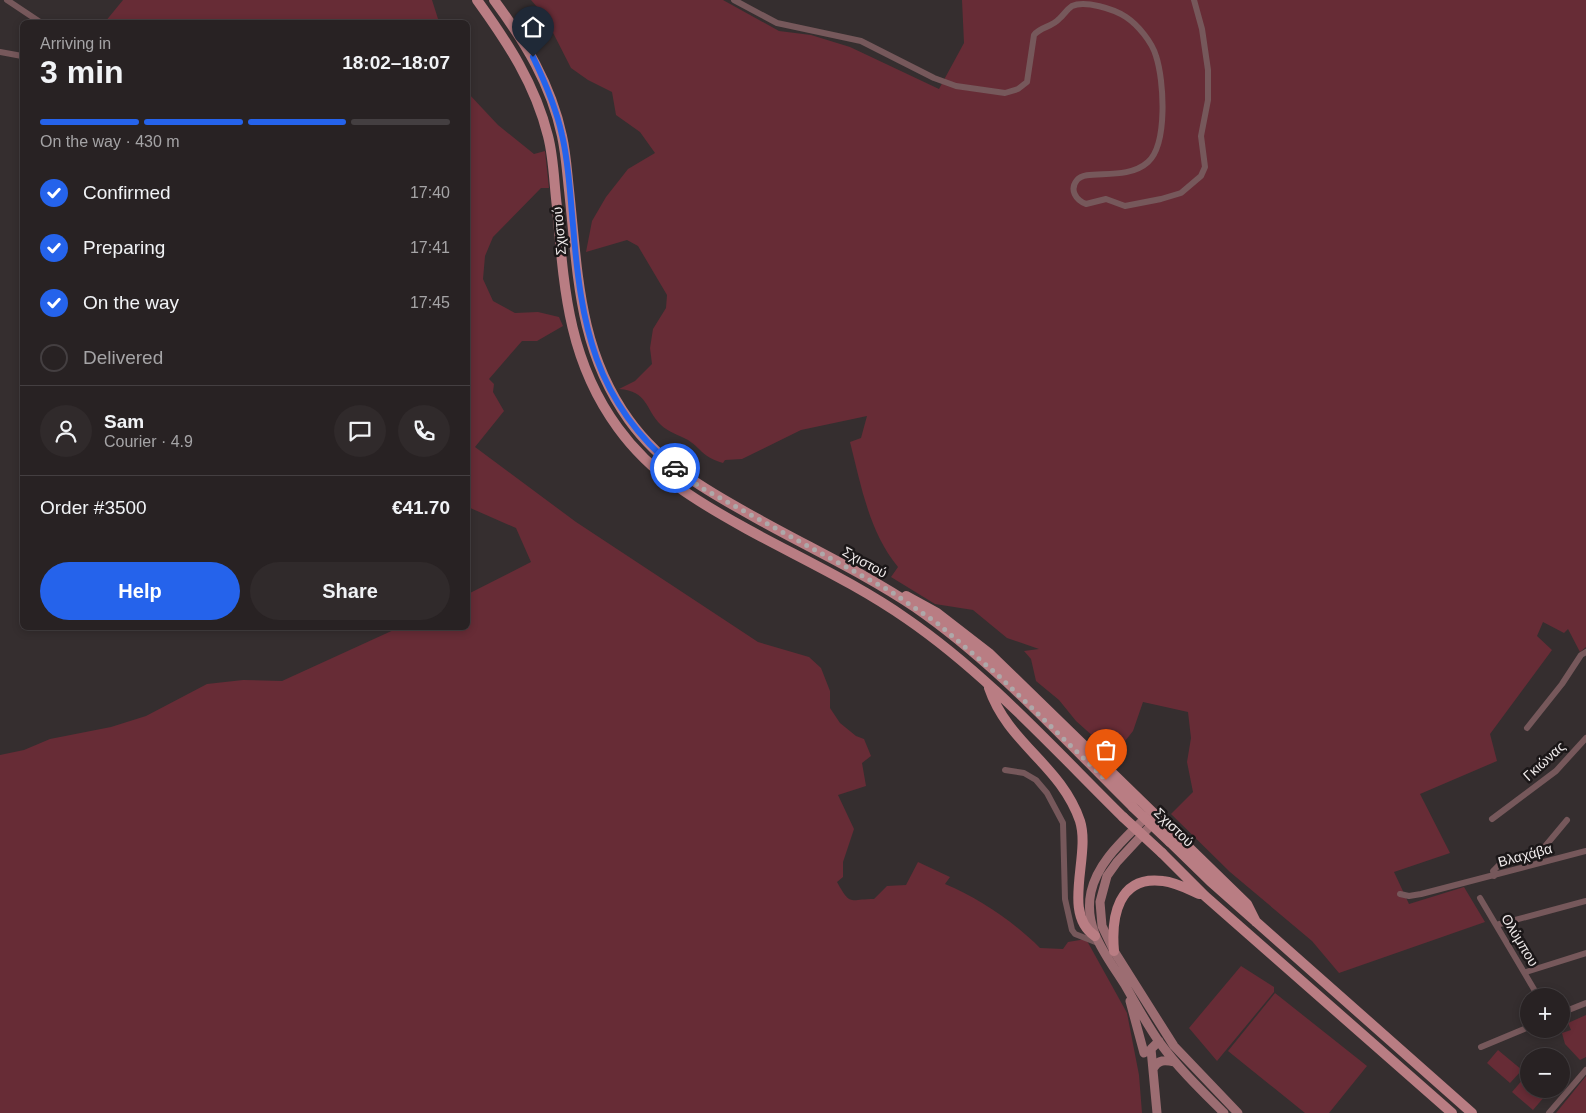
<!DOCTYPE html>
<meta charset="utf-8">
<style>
body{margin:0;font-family:Arial,sans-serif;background:#302a2b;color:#f1f3f6;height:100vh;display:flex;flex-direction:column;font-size:19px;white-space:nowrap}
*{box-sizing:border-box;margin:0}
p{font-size:16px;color:#a5a4a6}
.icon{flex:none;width:28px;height:28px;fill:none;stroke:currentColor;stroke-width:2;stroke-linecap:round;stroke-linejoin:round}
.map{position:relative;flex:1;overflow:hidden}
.drawer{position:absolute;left:20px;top:20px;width:450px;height:610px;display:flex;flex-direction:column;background:#282223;border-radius:8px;box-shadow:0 2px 8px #0003,0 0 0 1px #443f41}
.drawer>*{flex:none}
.tools{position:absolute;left:1520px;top:988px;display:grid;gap:10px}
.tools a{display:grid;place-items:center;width:50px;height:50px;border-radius:50%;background:#282223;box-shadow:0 2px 8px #0003,0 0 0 1px #443f41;font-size:25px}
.pin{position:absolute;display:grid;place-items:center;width:42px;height:42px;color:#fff;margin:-51px -21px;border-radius:50% 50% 50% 0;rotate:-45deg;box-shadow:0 0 5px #0007}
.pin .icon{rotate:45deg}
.courier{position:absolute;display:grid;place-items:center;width:50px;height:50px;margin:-25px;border:4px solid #2563eb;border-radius:50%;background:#fff;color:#222;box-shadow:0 1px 6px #0007}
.summary em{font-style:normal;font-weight:800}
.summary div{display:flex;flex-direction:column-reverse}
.summary{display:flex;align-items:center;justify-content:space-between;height:85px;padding:0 20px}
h1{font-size:32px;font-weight:800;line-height:38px}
.bar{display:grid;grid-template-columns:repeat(4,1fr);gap:8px 5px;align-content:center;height:60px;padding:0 20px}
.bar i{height:6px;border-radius:4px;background:#443f41}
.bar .selected{background:#2563eb}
.bar p{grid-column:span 4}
.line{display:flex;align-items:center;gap:12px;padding:0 20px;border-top:1px solid #443f41}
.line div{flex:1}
.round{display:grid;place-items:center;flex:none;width:52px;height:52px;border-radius:26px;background:#302a2b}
ol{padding:0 20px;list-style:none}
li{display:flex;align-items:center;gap:15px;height:55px}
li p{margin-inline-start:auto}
li .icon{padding:5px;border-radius:50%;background:#2563eb;color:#fff;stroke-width:4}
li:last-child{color:#a5a4a6}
li i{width:28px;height:28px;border:2px solid #443f41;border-radius:50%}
.cta{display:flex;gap:10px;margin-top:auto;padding:10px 20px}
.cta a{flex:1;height:58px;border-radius:30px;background:#2563eb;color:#fff;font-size:20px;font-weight:800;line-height:58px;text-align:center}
.cta a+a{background:#302a2b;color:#f1f3f6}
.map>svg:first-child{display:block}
</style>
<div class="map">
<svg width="1586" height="1113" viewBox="0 0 1586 1113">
<rect width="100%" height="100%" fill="#352e2f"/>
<path fill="#672c36" d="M123,0H432L439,22H105Z
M531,0H723L779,31L811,35L850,47L939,89L964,43L962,0H1586V647L1580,652L1568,629L1564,633L1543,622L1537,636L1552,650L1490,734L1497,761L1420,794L1450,853L1394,872L1409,904L1464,887L1485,922L1339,973L1312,941L1230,872L1171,814L1193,792L1187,762L1191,738L1188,712L1143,702L1133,731L1114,755L1076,721L1059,700L1036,681L1031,659L1024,651L1039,649L1007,638L973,610L935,604L891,577L898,567C869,532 861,485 850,442L861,438L867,416L801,430L742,459L725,460L723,463C701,456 704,451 688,440C679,435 668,432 661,425C645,409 648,391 619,389L635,381L652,364L650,348L653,329L666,308L667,295L638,246L627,240L586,252L592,221L606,197L628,169L655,153L640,132L616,115L612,92L588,80L571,68L544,15Z
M468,93L498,125L534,154L545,151L549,188H541L493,237L485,256L483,279L493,301L515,313L538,312L559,317L563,326L537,341H522L489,379L494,384L493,392L504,411L475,447L576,522L758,642L809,657L821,668L830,691V708L840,723L856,736L864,739L871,756L862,763L866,786L838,795L854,829L843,862V877L837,882C851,907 849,899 874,899L887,886L906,885L918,862L950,877L945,884C980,899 1013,921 1040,948L1063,949L1068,942L1086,939L1127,1013L1139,1075L1142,1113H0V755L24,750L50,739L111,727L146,716L207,684L243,680L282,681L398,628H468V594L531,562L516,528L468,507Z
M1241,966L1274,987V992L1217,1061L1189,1028Z
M1275,993L1367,1066L1329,1113H1305L1228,1051Z
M1586,1015V1057L1580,1060L1565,1044L1562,1033L1571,1030L1568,1023Z
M1498,1050L1522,1070L1510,1083L1487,1063Z
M1586,1076V1113H1556Z
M1524,1078L1529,1082V1089H1537L1545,1096L1533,1110L1512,1092Z"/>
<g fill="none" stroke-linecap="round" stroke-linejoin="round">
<path stroke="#76585b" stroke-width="6" d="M7,0L40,22
M734,0L777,23L861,41L934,78L956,86L1005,93L1018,89L1027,82L1034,35C1040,27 1052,27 1059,19C1064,15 1066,10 1072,6C1085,0 1114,9 1126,17C1138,25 1152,42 1156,56C1164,80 1168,144 1148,162C1126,182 1086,168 1077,180C1069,190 1076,200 1086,204L1106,199L1125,206L1161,199L1181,193L1201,176L1205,167L1201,136L1208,100V70L1202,29L1194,0
M0,52L22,56
M1527,728L1562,684L1581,655L1586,652
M1005,770L1024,773L1036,780L1047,793L1063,823L1065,899L1072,930L1075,934L1098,943
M1492,819L1556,771L1586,738
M1494,876L1493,871L1499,865L1542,850L1567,820
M1400,894L1409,896L1421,894L1586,851
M1480,898L1538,996
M1496,925L1586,901
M1526,972L1586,953
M1561,1013L1586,1003
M1481,1047L1529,1027
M1549,1113L1586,1070"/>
<path stroke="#9c6d72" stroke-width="9" d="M1149,814C1127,837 1098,860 1091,892C1083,929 1107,956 1125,985C1136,1004 1147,1025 1160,1043C1179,1069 1202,1091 1224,1113
M1155,821L1117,862L1107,876L1100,902L1102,926L1114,951L1174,1046L1238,1113
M1130,1001L1144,1053
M1153,1069C1158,1059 1165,1060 1175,1062
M1157,1113L1151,1049L1159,1041"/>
<path stroke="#b97d83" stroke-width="10" d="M477,0C508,43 535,84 548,136C554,159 554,184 557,207C564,288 568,360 618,428C652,475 698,502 747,529C800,558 857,584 907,619C987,674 1054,749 1123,817
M494,0C525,42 551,84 562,136C566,154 567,172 569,190C578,273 578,349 629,420C662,466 709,492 758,519C810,548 866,574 915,607C996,663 1063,738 1133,807
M906,596L937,613L990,654L1247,904L1256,922
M989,688C1008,744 1061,765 1080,821C1091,856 1061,913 1095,936
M1170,842L1210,881L1472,1113
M1162,853L1205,896L1452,1113
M1114,951C1111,917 1118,875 1163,881C1175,882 1188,889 1199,894"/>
<path stroke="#b97d83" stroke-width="10" d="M1133,807L1170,842
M1123,817L1162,853"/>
</g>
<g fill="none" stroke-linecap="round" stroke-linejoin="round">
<path stroke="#aea8a9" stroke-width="5" stroke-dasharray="0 9" d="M675,468L700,487L890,591L937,623L999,676L1106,780"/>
<path stroke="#2563eb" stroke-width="6" d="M533,57C545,82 556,107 562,135C569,164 570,195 573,225C581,324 594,401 675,468"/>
</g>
<g text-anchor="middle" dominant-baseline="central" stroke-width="5" stroke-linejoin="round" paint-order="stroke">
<g font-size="14" fill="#efeaea" stroke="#1b1718">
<text transform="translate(559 231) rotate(-95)">Σχιστού</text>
<text transform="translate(865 562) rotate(29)">Σχιστού</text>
<text transform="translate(1544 761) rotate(-42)">Γκιώνας</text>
<text transform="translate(1174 827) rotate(44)">Σχιστού</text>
<text transform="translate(1525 855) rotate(-15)">Βλαχάβα</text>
<text transform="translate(1520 940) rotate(59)">Ολύμπου</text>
</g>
</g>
</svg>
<div class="tools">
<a>+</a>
<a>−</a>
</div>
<div class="pin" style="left:1106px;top:780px;background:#ea580c"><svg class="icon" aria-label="bag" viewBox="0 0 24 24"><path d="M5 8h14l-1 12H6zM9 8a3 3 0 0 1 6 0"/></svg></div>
<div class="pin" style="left:533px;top:57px;background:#1f2937"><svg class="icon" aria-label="home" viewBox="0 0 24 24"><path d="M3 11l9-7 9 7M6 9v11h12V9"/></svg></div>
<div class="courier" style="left:675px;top:468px"><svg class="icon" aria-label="car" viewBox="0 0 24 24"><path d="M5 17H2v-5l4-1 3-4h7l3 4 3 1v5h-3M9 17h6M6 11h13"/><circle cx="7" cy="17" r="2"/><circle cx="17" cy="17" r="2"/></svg></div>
<section class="drawer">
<div class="summary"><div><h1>3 min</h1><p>Arriving in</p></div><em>18:02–18:07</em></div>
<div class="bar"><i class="selected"></i><i class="selected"></i><i class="selected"></i><i></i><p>On the way · 430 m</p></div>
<ol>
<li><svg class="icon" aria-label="check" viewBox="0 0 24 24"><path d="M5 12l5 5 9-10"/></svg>Confirmed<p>17:40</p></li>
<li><svg class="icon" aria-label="check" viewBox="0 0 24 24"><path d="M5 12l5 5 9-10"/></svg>Preparing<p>17:41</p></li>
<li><svg class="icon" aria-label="check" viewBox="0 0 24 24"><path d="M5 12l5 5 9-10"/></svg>On the way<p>17:45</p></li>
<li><i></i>Delivered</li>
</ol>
<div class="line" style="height:90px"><a class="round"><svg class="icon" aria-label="person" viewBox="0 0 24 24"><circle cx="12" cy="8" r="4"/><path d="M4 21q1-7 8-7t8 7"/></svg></a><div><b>Sam</b><p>Courier · 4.9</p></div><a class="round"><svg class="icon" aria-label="chat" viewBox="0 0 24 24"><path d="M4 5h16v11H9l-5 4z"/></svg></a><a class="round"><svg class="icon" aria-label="phone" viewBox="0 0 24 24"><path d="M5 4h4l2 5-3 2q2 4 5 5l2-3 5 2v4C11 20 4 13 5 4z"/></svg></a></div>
<div class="line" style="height:65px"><div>Order #3500</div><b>€41.70</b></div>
<div class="cta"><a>Help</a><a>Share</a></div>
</section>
</div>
